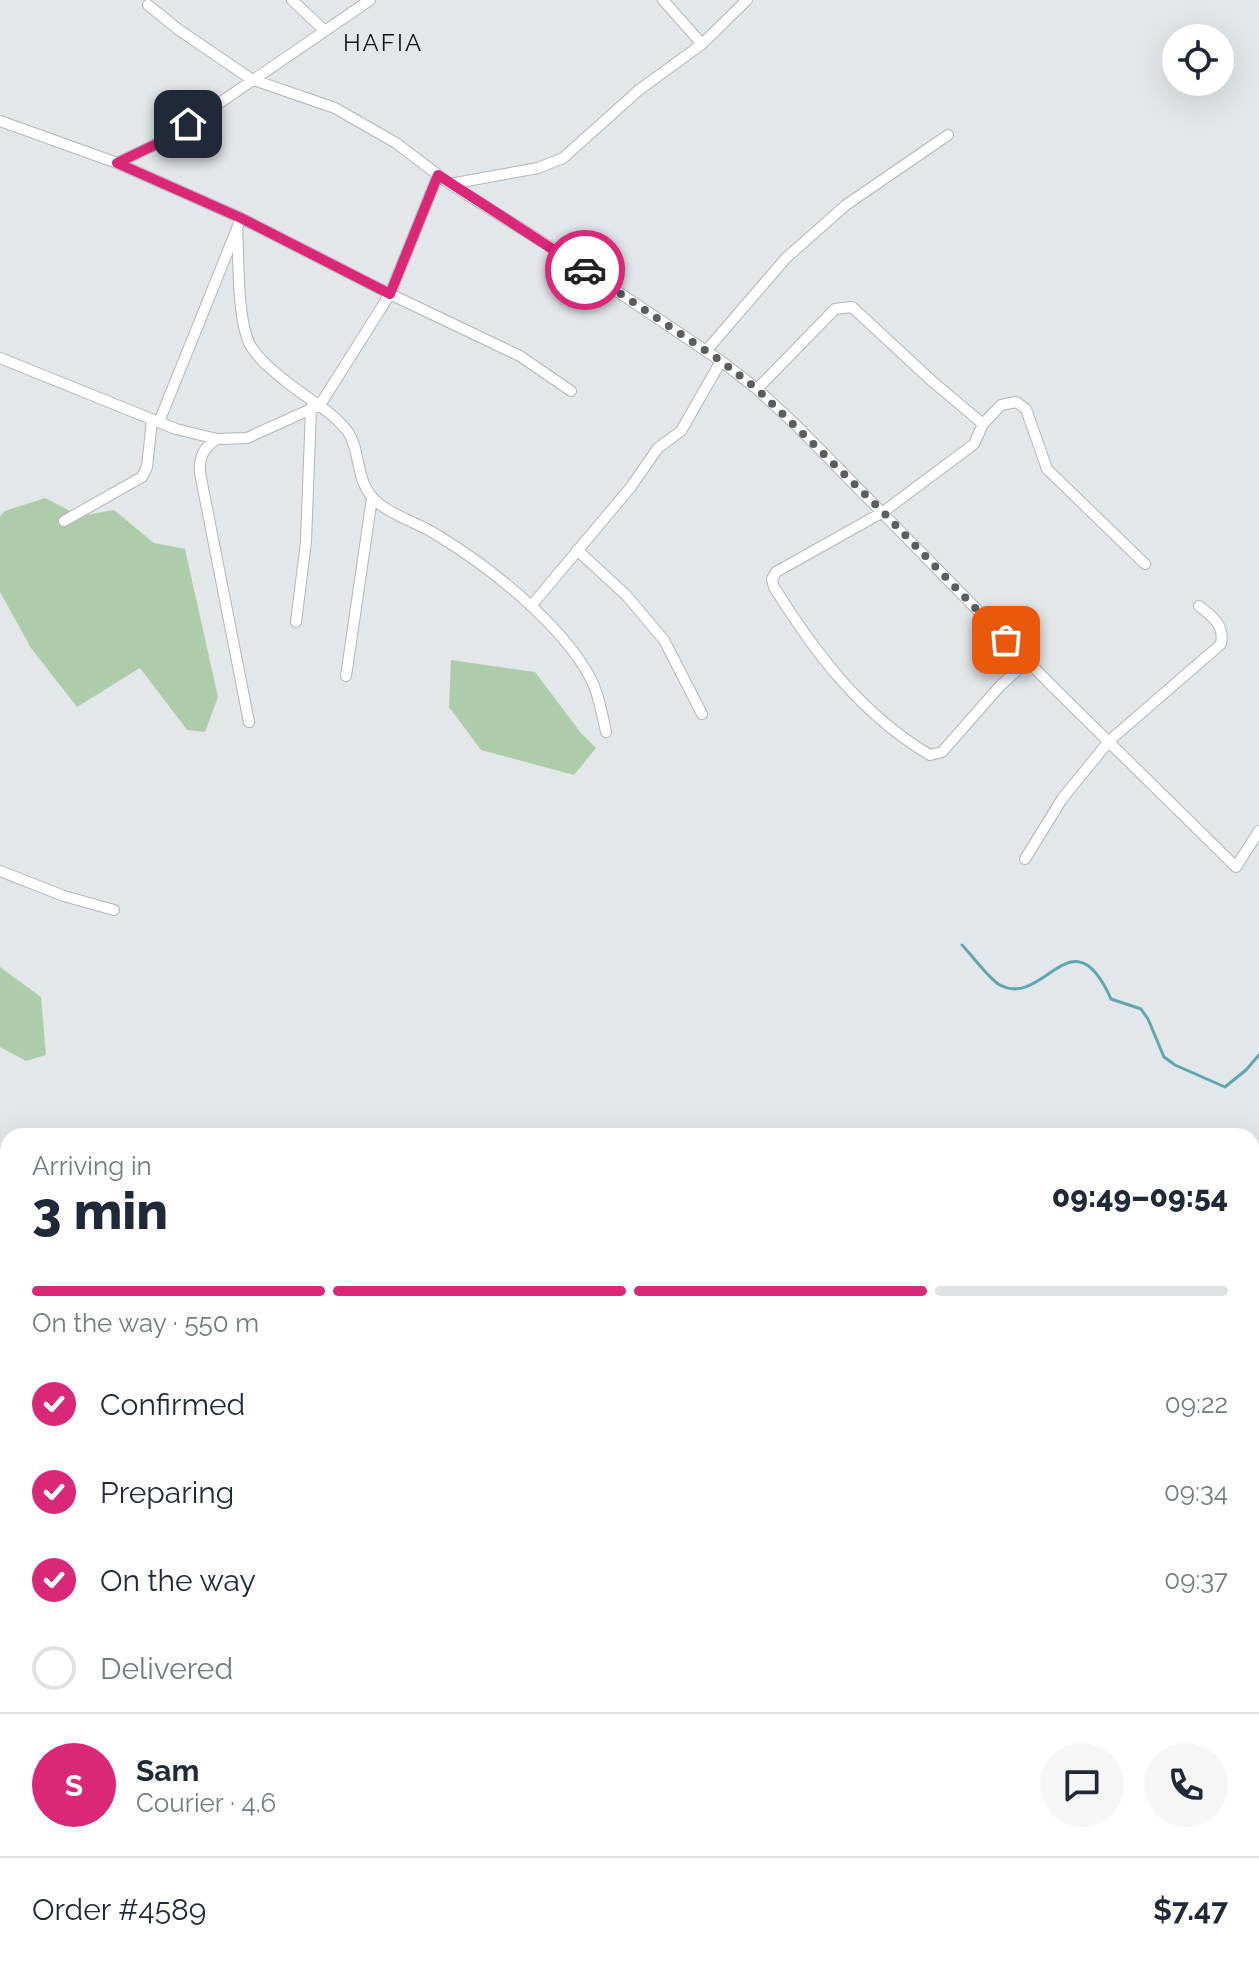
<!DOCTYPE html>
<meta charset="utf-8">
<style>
body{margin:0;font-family:Raleway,sans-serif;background:#f6f6f7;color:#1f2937;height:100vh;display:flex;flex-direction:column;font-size:30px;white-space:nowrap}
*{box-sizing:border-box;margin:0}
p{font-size:26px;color:#747a83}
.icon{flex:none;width:44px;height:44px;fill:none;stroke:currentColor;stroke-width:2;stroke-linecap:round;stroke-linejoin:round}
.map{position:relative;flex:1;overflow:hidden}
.details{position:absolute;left:0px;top:1128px;width:1260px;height:850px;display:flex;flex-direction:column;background:#fff;border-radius:24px 24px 0 0;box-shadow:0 8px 32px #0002}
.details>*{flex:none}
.buttons{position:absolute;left:1162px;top:24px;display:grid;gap:16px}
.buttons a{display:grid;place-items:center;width:72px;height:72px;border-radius:50%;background:#fff;box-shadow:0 8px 32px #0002;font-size:40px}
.pin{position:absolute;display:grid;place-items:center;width:68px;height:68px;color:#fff;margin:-34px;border-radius:16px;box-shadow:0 4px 12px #0006}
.courier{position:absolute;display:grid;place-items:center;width:80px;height:80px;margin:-40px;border:6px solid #db2777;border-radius:50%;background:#fff;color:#222;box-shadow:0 2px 10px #0007}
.overview em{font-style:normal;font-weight:800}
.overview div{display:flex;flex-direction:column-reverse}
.overview{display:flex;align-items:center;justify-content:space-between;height:136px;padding:0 32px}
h1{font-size:52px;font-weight:800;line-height:60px}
.bar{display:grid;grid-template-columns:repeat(4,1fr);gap:12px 8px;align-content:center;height:96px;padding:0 32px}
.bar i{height:10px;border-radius:6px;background:#e0e1e3}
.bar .active{background:#db2777}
.bar p{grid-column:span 4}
.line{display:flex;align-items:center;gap:20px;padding:0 32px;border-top:2px solid #e0e1e3}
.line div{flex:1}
.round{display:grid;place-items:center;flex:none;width:84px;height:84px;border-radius:42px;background:#f6f6f7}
ol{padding:0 32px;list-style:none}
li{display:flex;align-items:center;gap:24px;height:88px}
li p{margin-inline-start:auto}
li .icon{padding:8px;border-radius:50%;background:#db2777;color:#fff;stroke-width:4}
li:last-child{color:#747a83}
li i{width:44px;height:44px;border:4px solid #e0e1e3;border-radius:50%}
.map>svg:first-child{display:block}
</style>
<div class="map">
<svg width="1259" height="1977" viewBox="0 0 1259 1977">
<rect width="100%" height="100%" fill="#e4e7ea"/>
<path fill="#adcdaa" d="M45,498L80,516L114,510L154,543L185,549L218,697L205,732L187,730L140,668L77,707L31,648L0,592V516L5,511Z
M451,660L535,672L581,733L596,748L574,775L481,750L449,707Z
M0,967L41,997L46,1055L26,1061L0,1047Z"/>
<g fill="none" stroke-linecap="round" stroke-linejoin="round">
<path stroke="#5fa6af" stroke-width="3" d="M962,945C972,955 989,979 1000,985C1044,1009 1072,911 1111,999L1141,1009L1148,1019L1164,1057L1175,1065L1225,1087L1246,1070L1259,1055"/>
<g stroke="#b3b5b9" stroke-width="12">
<path id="minor" d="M292,0L325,31
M663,0L702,44
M148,5L179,30L251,79L335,108L396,143L450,184L560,253L721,361L757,389L796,425L1052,686L1236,867L1259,831
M0,121L117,163L241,218L390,294L520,356L571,391
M117,163L167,139L370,0
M450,184L538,168L563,158L639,90L702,44L747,0
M241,218L237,228C239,259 237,316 249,343C258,360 277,374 292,386C311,401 333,412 348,432C362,453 354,483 378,503C395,517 419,523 437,535C490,567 562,624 591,679C599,695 602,714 606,732
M706,351L786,258L846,205L948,135
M0,358L176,429L217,439L247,438L320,405L390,294L438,175
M757,389L835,309L852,307L932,381L983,424
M159,422L236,231
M217,439C203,448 199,457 200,473L249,722
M64,521L142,477L147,467L152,420
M577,550L626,595L664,640L702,714
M531,606L630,488L658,448L681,431L721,361
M296,622L306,542L311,408
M1027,661L1000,686L942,752L930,755C862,715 815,653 774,587L772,579L776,572L883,512L974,444L983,424L1001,405L1016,402L1026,409L1047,469L1145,564
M346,676L372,498
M1025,859L1062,799L1109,741L1221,644C1225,625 1212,616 1199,606
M0,871L64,896L114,910
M0,1440L8,1436
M0,1516L8,1512
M0,1528L8,1527
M0,1717L8,1712
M0,1782L8,1793
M1252,1783L1259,1774
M0,1853L8,1848
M489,1970L495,1977
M348,1977L355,1970
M681,1977L684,1970
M1094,1977L1095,1970"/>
</g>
<g stroke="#b3b5b9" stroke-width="16">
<path id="secondary" d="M0,1614L8,1627
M216,1970L220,1977"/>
</g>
<use href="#minor" stroke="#fff" stroke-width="10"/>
<use href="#secondary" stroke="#fff" stroke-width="14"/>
</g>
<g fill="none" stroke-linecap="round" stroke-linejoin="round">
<path stroke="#5c5d5f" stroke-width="8" stroke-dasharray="0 14.4" d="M585,270L721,361L757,389L883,512L1006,640"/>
<path stroke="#db2777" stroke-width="10" d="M188,124L167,139L117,163L241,218L390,294L438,175L585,270"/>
</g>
<g text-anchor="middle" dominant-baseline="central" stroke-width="6" stroke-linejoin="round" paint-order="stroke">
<g font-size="24" letter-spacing="2" fill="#121314" stroke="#e4e7ea">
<text x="383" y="42">HAFIA</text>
</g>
</g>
</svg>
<div class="buttons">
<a><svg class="icon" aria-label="locate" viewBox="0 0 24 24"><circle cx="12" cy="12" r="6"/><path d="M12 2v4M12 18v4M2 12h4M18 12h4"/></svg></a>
</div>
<div class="pin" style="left:1006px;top:640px;background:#ea580c"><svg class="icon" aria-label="bag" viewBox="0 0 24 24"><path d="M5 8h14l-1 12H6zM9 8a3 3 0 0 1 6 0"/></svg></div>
<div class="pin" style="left:188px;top:124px;background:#1f2937"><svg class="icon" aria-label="home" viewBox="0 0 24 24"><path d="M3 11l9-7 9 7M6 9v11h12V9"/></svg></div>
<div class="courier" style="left:585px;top:270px"><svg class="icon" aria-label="car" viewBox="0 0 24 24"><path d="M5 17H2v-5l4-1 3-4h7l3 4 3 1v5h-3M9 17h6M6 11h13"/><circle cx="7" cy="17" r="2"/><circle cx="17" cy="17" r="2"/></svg></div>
<section class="details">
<div class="overview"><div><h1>3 min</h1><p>Arriving in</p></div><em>09:49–09:54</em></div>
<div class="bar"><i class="active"></i><i class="active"></i><i class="active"></i><i></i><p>On the way · 550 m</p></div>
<ol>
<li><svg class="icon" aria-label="check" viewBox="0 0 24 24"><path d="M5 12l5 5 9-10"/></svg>Confirmed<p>09:22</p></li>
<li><svg class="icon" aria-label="check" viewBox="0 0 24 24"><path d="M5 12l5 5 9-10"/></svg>Preparing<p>09:34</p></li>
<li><svg class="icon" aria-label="check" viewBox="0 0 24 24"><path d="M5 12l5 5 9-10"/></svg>On the way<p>09:37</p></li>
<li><i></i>Delivered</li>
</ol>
<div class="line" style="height:144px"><b class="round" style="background:#db2777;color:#fff">S</b><div><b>Sam</b><p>Courier · 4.6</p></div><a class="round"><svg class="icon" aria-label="chat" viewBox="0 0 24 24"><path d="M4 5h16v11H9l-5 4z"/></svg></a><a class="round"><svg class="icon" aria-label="phone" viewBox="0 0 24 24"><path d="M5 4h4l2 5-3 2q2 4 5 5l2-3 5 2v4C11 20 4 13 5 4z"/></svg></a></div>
<div class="line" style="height:104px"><div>Order #4589</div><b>$7.47</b></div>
</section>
</div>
